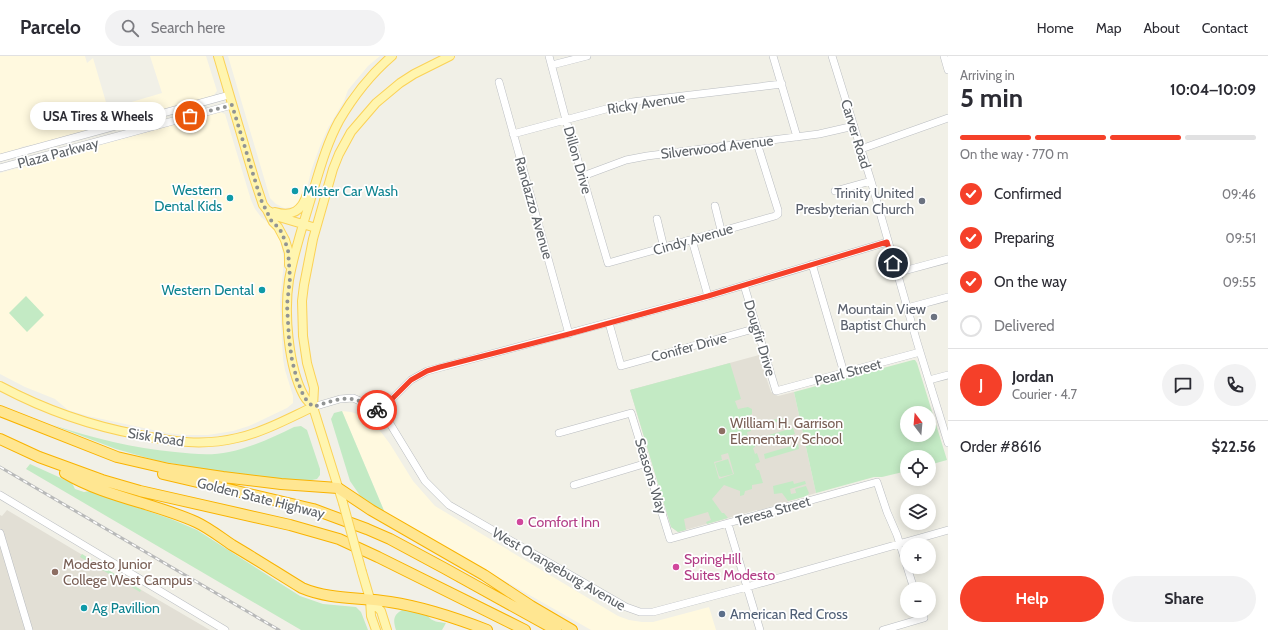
<!DOCTYPE html>
<meta charset="utf-8">
<style>
body{margin:0;font-family:Cabin,sans-serif;background:#f2f2f3;color:#2b2b33;height:100vh;display:flex;flex-direction:column;font-size:15px;white-space:nowrap}
*{box-sizing:border-box;margin:0}
p{font-size:13px;color:#7c7c81}
.icon{flex:none;width:22px;height:22px;fill:none;stroke:currentColor;stroke-width:2;stroke-linecap:round;stroke-linejoin:round}
.map{position:relative;flex:1;overflow:hidden}
.panel{display:flex;flex-direction:column;background:#fff;width:320px}
.panel>*{flex:none}
.needle{width:26px;rotate:344deg}
.controls{position:absolute;left:900px;top:350px;display:grid;gap:8px}
.controls a{display:grid;place-items:center;width:36px;height:36px;border-radius:50%;background:#fff;box-shadow:0 2px 10px #0003;font-size:20px}
.pin{position:absolute;display:grid;place-items:center;width:34px;height:34px;color:#fff;margin:-17px;border:2px solid #fff;border-radius:50%;box-shadow:0 1px 4px #0007}
.courier{position:absolute;display:grid;place-items:center;width:40px;height:40px;margin:-20px;border:3px solid #f54029;border-radius:50%;background:#fff;color:#222;box-shadow:0 1px 5px #0007}
.bubble{position:absolute;height:28px;border-radius:14px;background:#fff;box-shadow:0 2px 10px #0003;font-size:13px;font-weight:700;line-height:28px;text-align:center}
.headline em{font-style:normal;font-weight:700}
.headline div{display:flex;flex-direction:column-reverse}
.headline{display:flex;align-items:center;justify-content:space-between;height:68px;padding:0 12px}
h1{font-size:26px;font-weight:700;line-height:30px}
.bar{display:grid;grid-template-columns:repeat(4,1fr);gap:6px 4px;align-content:center;height:48px;padding:0 12px}
.bar i{height:5px;border-radius:3px;background:#e1e1e2}
.bar .selected{background:#f54029}
.bar p{grid-column:span 4}
.line{display:flex;align-items:center;gap:10px;padding:0 12px;border-top:1px solid #e1e1e2}
.line div{flex:1}
.round{display:grid;place-items:center;flex:none;width:42px;height:42px;border-radius:21px;background:#f2f2f3}
ol{padding:0 12px;list-style:none}
li{display:flex;align-items:center;gap:12px;height:44px}
li p{margin-inline-start:auto}
li .icon{padding:4px;border-radius:50%;background:#f54029;color:#fff;stroke-width:4}
li:last-child{color:#7c7c81}
li i{width:22px;height:22px;border:2px solid #e1e1e2;border-radius:50%}
.button{display:flex;gap:8px;margin-top:auto;padding:8px 12px}
.button a{flex:1;height:46px;border-radius:24px;background:#f54029;color:#fff;font-size:16px;font-weight:700;line-height:46px;text-align:center}
.button a+a{background:#f2f2f3;color:#2b2b33}
header{display:flex;align-items:center;gap:24px;box-sizing:border-box;height:56px;padding:0 20px;background:#fff;border-bottom:1px solid #e1e1e2}
header strong{font-size:19px}
nav{display:flex;gap:22px;margin-inline-start:auto;font-size:14px}
.search{width:280px;height:36px;background:#f2f2f3;display:flex;align-items:center;gap:10px;box-sizing:border-box;padding:0 14px;border-radius:22px;color:#7c7c81;font-size:15px}
main{display:flex;flex:1;min-height:0}
.map>svg:first-child{display:block}
</style>
<header>
<strong>Parcelo</strong>
<div class="search"><svg class="icon" aria-label="search" viewBox="0 0 24 24"><circle cx="10" cy="10" r="6"/><path d="M15 15l6 6"/></svg>Search here</div>
<nav><a>Home</a><a>Map</a><a>About</a><a>Contact</a></nav>
</header>
<main>
<div class="map">
<svg width="948" height="574" viewBox="0 0 948 574">
<rect width="100%" height="100%" fill="#f1f0e7"/>
<path fill="#fff9df" d="M0,0H85L87,7L93,2L108,53L162,37L150,0H206L217,35L213,40L177,50H175L167,52L166,54L111,69L108,68L98,70L96,73L34,90L31,89L21,91L19,94L0,100Z
M228,0H380L368,10L348,34L344,45L328,72L320,90L311,115L305,141L294,151L284,152L276,148L270,142Z
M220,56L225,58L251,144L255,153L261,161L273,171L281,186L284,205L280,246L283,303L285,314L293,340V347L287,352L249,370L233,375L208,379H185L167,377L88,360L68,354L55,343L25,331L0,318V117Z
M342,355L351,356L363,360L381,376L390,388L413,425L435,450L618,560L629,564L642,566H653L709,551L716,574H591L385,457Z"/>
<path fill="#e2dfd5" d="M759,299L771,336L778,340L794,336L816,437L757,455V454L678,476L671,471L630,334Z
M7,454L138,532L210,574H0V459L2,460Z"/>
<path fill="#c3eac4" fill-rule="evenodd" d="M26,240L44,259L27,276L9,257Z
M913,304H915L917,307L947,404L929,409V401H907V415L882,421H874L816,437L794,336ZM907,357H929V379H907Z
M730,307L741,343L735,345L738,353L748,351L752,353V358L750,359L751,363H753L754,368L782,362L783,364L751,373V375L747,376L748,382H750L751,384L755,383L757,388L755,389V391L753,392L755,398L757,397L760,406L755,408L757,414H759L763,427L752,429V433L745,435L744,439L740,440V435L724,429L712,443L722,457H724L728,462L707,468L706,466L711,464L708,456L684,463L686,474L678,476L671,471L630,334ZM728,397L734,418L719,423L714,406L722,404L721,399Z
M342,355L385,457L361,441L350,425L331,363L334,357Z
M53,369C93,382 133,392 175,396C193,398 211,400 229,396C252,391 274,381 294,371L301,370L307,374L320,413V419L317,423L303,426L228,417L158,405L116,393Z
M793,372L795,378L761,388L759,382Z
M798,388L799,393L765,403L764,398Z
M728,403L733,418L721,421L719,420L715,407Z
M30,408L72,427L75,433L84,436L90,435L171,463L197,474L300,540L323,548L356,551L361,556L368,574H301L26,413Z
M793,425L794,428L805,425L806,428L790,433L791,438L796,437L797,440L795,433L806,430L809,437L807,440L788,445L782,437L774,438L773,430Z
M82,498L141,534L140,536L80,501Z
M402,554H406L428,560C432,566 439,566 446,567L442,574H396C393,565 393,559 402,554Z"/>
<g fill="none" stroke-linecap="round" stroke-linejoin="round">
<g stroke="#babdc1" stroke-width="8">
<path id="minor" d="M549,0L566,64L608,207L775,160L778,158V154L757,87
M773,0L797,81
M832,0L871,125L917,286L948,387
M944,0L948,14
M552,9L587,0
M499,26L569,278
M513,78L632,46L782,28
M861,93L948,62
M0,102L229,39
M0,112L232,49
M583,120L626,104L647,100L819,78L854,70
M835,135L871,125
M715,150L721,174
M657,163L664,192
M692,184L708,240
M812,208L844,317
M896,217L948,203
M744,229L776,335L920,296
M907,252L948,241
M609,267L621,310L757,272
M929,324L948,319
M313,351L340,343L353,342L367,348L379,356L389,366L425,425L449,449L626,551L640,556H653L747,531L948,474
M379,356L411,324L427,315L708,240L887,186
M559,377L631,357L670,483L877,426L887,456L897,479L914,533
M574,429L647,407
M0,439L225,574
M728,468L760,574
M0,477L29,574
M883,574L924,562L922,555"/>
</g>
<g stroke="#fbd257" stroke-width="10">
<path id="major" d="M218,0L254,122L263,149L267,154L279,161L316,172
M267,154L273,166L278,171L285,184L289,197V209
M275,156C292,161 302,155 307,138
M0,330C45,354 91,370 140,379C173,386 204,390 237,382C264,376 289,362 313,351
M313,351C310,347 306,344 304,340C288,311 284,256 289,224C294,196 303,169 311,142C319,116 326,89 339,65C353,41 371,18 392,0
M343,447L313,351L314,332L307,307L303,280L302,245L304,229L313,183L333,113L339,98L351,76L376,47L400,27L414,18L450,0
M362,516L370,543L371,560L376,574
M370,543L381,555L387,574"/>
</g>
<g stroke="#f9b300" stroke-width="12">
<path id="highway" d="M0,355L117,401L169,413L223,421L281,428L338,432L371,454L484,519L531,550L572,574
M0,383L39,401L102,424L140,435L290,469L339,483L378,501L525,574
M65,417C105,441 154,447 196,466C209,472 220,481 232,489C256,503 279,518 302,532C330,544 360,541 390,546C423,551 456,562 487,574
M163,418L313,453L367,473L390,483L444,512L556,574"/>
</g>
<use href="#minor" stroke="#fff" stroke-width="7"/>
<use href="#major" stroke="#fff5af" stroke-width="8"/>
<use href="#highway" stroke="#ffe691" stroke-width="10"/>
<g stroke="#b8b9b9" stroke-width="3">
<path id="rail" d="M0,411L279,574"/>
</g>
<use href="#rail" stroke="#fff" stroke-width="1.5" stroke-dasharray="4.5" stroke-linecap="butt"/>
<g stroke="#fbd257" stroke-width="10" stroke-linecap="butt">
<path id="major-bridge" d="M343,447L362,516"/>
</g>
<use href="#major-bridge" stroke="#fff5af" stroke-width="8"/>
</g>
<g fill="none" stroke-linecap="round" stroke-linejoin="round">
<path stroke="#919494" stroke-width="4" stroke-dasharray="0 7.2" d="M190,60L232,49L261,144L272,166L278,171L282,177L288,194L290,222L287,249L289,283L292,304L297,324L304,341L313,351C341,342 350,337 377,354"/>
<path stroke="#f54029" stroke-width="5" d="M377,354L379,356L411,324L427,315L440,311L569,278L708,240L887,186L893,207"/>
</g>
<g fill="#0f9aa8" stroke="#fff" stroke-width="1.5">
<circle cx="295" cy="135" r="4"/>
<circle cx="230" cy="142" r="4"/>
<circle cx="262" cy="234" r="4"/>
<circle cx="84" cy="552" r="4"/>
</g>
<g fill="#6b7280" stroke="#fff" stroke-width="1.5">
<circle cx="922" cy="145" r="4"/>
<circle cx="934" cy="261" r="4"/>
</g>
<g fill="#8d6e63" stroke="#fff" stroke-width="1.5">
<circle cx="722" cy="375" r="4"/>
<circle cx="55" cy="516" r="4"/>
</g>
<g fill="#d1479c" stroke="#fff" stroke-width="1.5">
<circle cx="520" cy="466" r="4"/>
<circle cx="676" cy="511" r="4"/>
</g>
<circle fill="#5c6f8a" stroke="#fff" stroke-width="1.5" cx="722" cy="558" r="4"/>
<g text-anchor="middle" dominant-baseline="central" stroke-width="3.5" stroke-linejoin="round" paint-order="stroke">
<g font-size="14" fill="#5e6368" stroke="#fff">
<text transform="translate(646 47) rotate(-9)">Ricky Avenue</text>
<text transform="translate(856 78) rotate(73)">Carver Road</text>
<text transform="translate(717 91) rotate(-7)">Silverwood Avenue</text>
<text transform="translate(58 97) rotate(-15)">Plaza Parkway</text>
<text transform="translate(578 104) rotate(74)">Dillon Drive</text>
<text transform="translate(534 152) rotate(74)">Randazzo Avenue</text>
<text transform="translate(693 183) rotate(-16)">Cindy Avenue</text>
<text transform="translate(760 282) rotate(73)">Dougfir Drive</text>
<text transform="translate(689 291) rotate(-15)">Conifer Drive</text>
<text transform="translate(848 316) rotate(-15)">Pearl Street</text>
<text transform="translate(156 381) rotate(9)">Sisk Road</text>
<text transform="translate(651 420) rotate(73)">Seasons Way</text>
<text transform="translate(261 442) rotate(14)">Golden State Highway</text>
<text transform="translate(773 455) rotate(-16)">Teresa Street</text>
<text transform="translate(559 513) rotate(30)">West Orangeburg Avenue</text>
</g>
<g font-size="14" fill="#0d838f" stroke="#fff" text-anchor="end">
<text x="222" y="134">Western<tspan x="222" dy="16">Dental Kids</tspan></text>
<text x="303" y="135" text-anchor="start">Mister Car Wash</text>
<text x="254" y="234">Western Dental</text>
<text x="92" y="552" text-anchor="start">Ag Pavillion</text>
</g>
<g font-size="14" fill="#5b616d" stroke="#fff" text-anchor="end">
<text x="914" y="137">Trinity United<tspan x="914" dy="16">Presbyterian Church</tspan></text>
<text x="926" y="253">Mountain View<tspan x="926" dy="16">Baptist Church</tspan></text>
</g>
<g font-size="14" fill="#785e54" stroke="#fff" text-anchor="start">
<text x="730" y="367">William H. Garrison<tspan x="730" dy="16">Elementary School</tspan></text>
<text x="63" y="508">Modesto Junior<tspan x="63" dy="16">College West Campus</tspan></text>
</g>
<g font-size="14" fill="#b23c85" stroke="#fff" text-anchor="start">
<text x="528" y="466">Comfort Inn</text>
<text x="684" y="503">SpringHill<tspan x="684" dy="16">Suites Modesto</tspan></text>
</g>
<g font-size="14" fill="#4e5e75" stroke="#fff" text-anchor="start">
<text x="730" y="558">American Red Cross</text>
</g>
</g>
</svg>
<div class="controls">
<a><svg class="needle" viewBox="-14 -14 28 28"><path d="M0-13l5 13h-10z" fill="#e53935"/><path d="M0 13l5-13h-10z" fill="#7c7c81"/></svg></a>
<a><svg class="icon" aria-label="locate" viewBox="0 0 24 24"><circle cx="12" cy="12" r="6"/><path d="M12 2v4M12 18v4M2 12h4M18 12h4"/></svg></a>
<a><svg class="icon" aria-label="layers" viewBox="0 0 24 24"><path d="M12 4l9 5-9 5-9-5zM3 14l9 5 9-5"/></svg></a>
<a>+</a>
<a>−</a>
</div>
<div class="pin" style="left:190px;top:60px;background:#ea580c"><svg class="icon" aria-label="bag" viewBox="0 0 24 24"><path d="M5 8h14l-1 12H6zM9 8a3 3 0 0 1 6 0"/></svg></div>
<div class="pin" style="left:893px;top:207px;background:#1f2937"><svg class="icon" aria-label="home" viewBox="0 0 24 24"><path d="M3 11l9-7 9 7M6 9v11h12V9"/></svg></div>
<div class="courier" style="left:377px;top:354px"><svg class="icon" aria-label="bike" viewBox="0 0 24 24"><circle cx="6" cy="16" r="4"/><circle cx="18" cy="16" r="4"/><path d="M6 16l4-8h5l3 8M10 8l3 8H6M13 5h3"/></svg></div>
<div class="bubble" style="left:30px;top:46px;width:136px">USA Tires &amp; Wheels</div>
</div>
<section class="panel">
<div class="headline"><div><h1>5 min</h1><p>Arriving in</p></div><em>10:04–10:09</em></div>
<div class="bar"><i class="selected"></i><i class="selected"></i><i class="selected"></i><i></i><p>On the way · 770 m</p></div>
<ol>
<li><svg class="icon" aria-label="check" viewBox="0 0 24 24"><path d="M5 12l5 5 9-10"/></svg>Confirmed<p>09:46</p></li>
<li><svg class="icon" aria-label="check" viewBox="0 0 24 24"><path d="M5 12l5 5 9-10"/></svg>Preparing<p>09:51</p></li>
<li><svg class="icon" aria-label="check" viewBox="0 0 24 24"><path d="M5 12l5 5 9-10"/></svg>On the way<p>09:55</p></li>
<li><i></i>Delivered</li>
</ol>
<div class="line" style="height:72px"><b class="round" style="background:#f54029;color:#fff">J</b><div><b>Jordan</b><p>Courier · 4.7</p></div><a class="round"><svg class="icon" aria-label="chat" viewBox="0 0 24 24"><path d="M4 5h16v11H9l-5 4z"/></svg></a><a class="round"><svg class="icon" aria-label="phone" viewBox="0 0 24 24"><path d="M5 4h4l2 5-3 2q2 4 5 5l2-3 5 2v4C11 20 4 13 5 4z"/></svg></a></div>
<div class="line" style="height:52px"><div>Order #8616</div><b>$22.56</b></div>
<div class="button"><a>Help</a><a>Share</a></div>
</section>
</main>
